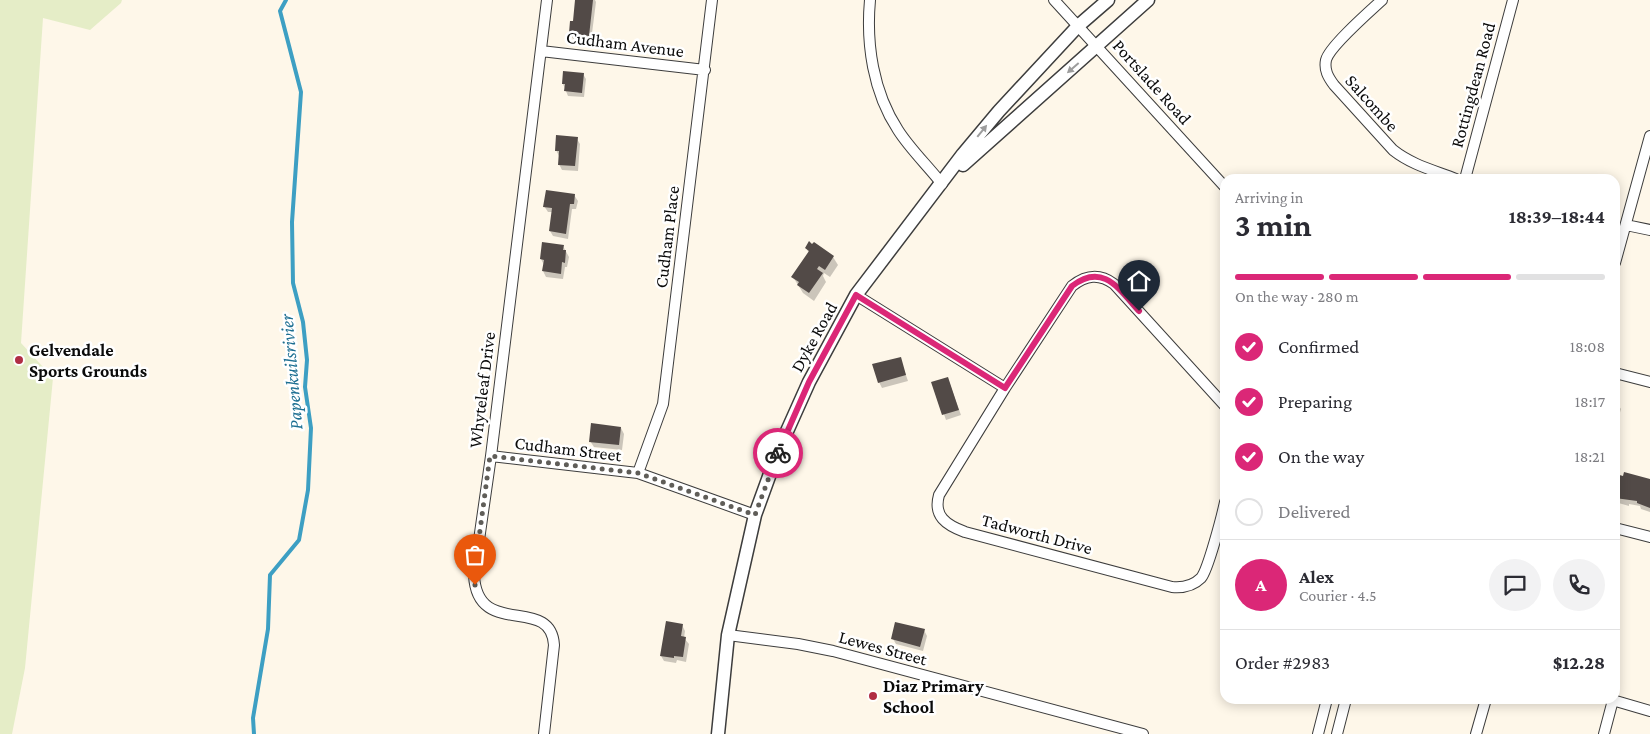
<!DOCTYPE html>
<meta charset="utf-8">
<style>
body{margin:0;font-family:"Crimson Pro",serif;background:#f2f2f3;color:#2b2b33;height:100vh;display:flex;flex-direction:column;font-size:19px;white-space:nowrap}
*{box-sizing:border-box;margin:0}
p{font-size:16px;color:#7c7c81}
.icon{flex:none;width:28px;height:28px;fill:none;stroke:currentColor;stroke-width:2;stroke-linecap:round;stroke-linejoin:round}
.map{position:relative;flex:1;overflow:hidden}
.sheet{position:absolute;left:1220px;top:174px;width:400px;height:530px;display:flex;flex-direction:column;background:#fff;border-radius:15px;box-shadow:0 2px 12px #0003}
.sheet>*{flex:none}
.pin{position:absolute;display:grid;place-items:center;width:42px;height:42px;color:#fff;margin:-51px -21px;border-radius:50% 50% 50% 0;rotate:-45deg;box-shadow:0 0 5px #0007}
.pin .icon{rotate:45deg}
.courier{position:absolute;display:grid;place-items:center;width:50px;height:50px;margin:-25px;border:4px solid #db2777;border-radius:50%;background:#fff;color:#222;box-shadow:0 1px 6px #0007}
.head em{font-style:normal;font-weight:700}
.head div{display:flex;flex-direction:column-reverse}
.head{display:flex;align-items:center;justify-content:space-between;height:85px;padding:0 15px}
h1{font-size:32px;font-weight:700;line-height:38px}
.bar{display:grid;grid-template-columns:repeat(4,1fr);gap:8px 5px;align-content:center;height:60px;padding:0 15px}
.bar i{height:6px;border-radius:4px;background:#e1e1e2}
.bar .active{background:#db2777}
.bar p{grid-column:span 4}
.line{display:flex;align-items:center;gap:12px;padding:0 15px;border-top:1px solid #e1e1e2}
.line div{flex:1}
.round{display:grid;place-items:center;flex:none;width:52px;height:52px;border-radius:26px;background:#f2f2f3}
ol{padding:0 15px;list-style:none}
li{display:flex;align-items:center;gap:15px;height:55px}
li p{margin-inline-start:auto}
li .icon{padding:5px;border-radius:50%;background:#db2777;color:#fff;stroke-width:4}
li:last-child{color:#7c7c81}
li i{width:28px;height:28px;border:2px solid #e1e1e2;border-radius:50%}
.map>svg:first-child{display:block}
</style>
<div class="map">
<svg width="1650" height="734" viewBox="0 0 1650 734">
<rect width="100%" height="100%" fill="#fef7e9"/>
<path fill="#e5edc7" d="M0,0H122L121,3L90,30L43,18L21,343L53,378L25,668L12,734H0Z"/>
<path fill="#0003" d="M577,0H595L596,2L591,41L573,39L570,33L571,22H574Z
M583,74L586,79L584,97L568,96L563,84Z
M577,139L580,144L578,171L562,170L559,164V156L556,150Z
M574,195L578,201L576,209H572L568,239L553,236L550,231L553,212H548L544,206Z
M563,246L569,257L567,267H565L563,279L546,277L543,271L544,265L541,259Z
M806,248L833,257L838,265L830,277L824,273L823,276L826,282L814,301L803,293L793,277L809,253Z
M900,358L908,381L882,388L879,382Z
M948,379L961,415L946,420L933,383Z
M1615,403H1617L1621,409L1616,427Z
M621,428L624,434L622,450L594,447L590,441Z
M1617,476L1650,480V512L1641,509L1640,506L1629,504V506L1615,502Z
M682,625L685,631L684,638L689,644L686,662L677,660L676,663L664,661L661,656Z
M924,630L927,636L923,651L896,644L893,639Z"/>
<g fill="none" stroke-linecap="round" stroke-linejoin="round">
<path stroke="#3d9fc3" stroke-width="4" d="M254,734L253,718L268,629L270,575L299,540L308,490L311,428L305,387L307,360L303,322L293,283L292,222L301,92L280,11L286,0"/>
</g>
<path fill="#524a47" d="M575,0H593L589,36L569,33L570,21H573Z
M563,71L584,73L582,93L564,91L565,84H562Z
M556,135L578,137L575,166L558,165L559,151H555Z
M546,190L575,194L574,204H570L566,234L549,231L552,208L543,207Z
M809,241L812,244L814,242L834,256L825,270L819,266L817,269L823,273L809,293L797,285L799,282L791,277L809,251L805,248Z
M542,242L564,245L563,250H566L565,263L562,262L561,274L542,271L544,260L540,259Z
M901,357L906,375L878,383L872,364Z
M948,377L959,410L942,415L931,382Z
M591,423L621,427L619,445L589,442Z
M1624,472L1650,479V508L1637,503V501L1615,498L1616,474L1623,476Z
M666,621L683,624L681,636L686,637L683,657L674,656V658L660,656Z
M895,622L925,629L920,647L891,639Z"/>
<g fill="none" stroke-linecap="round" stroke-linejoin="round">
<g stroke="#3d3d3d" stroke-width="12">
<path id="minor" d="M870,0C866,44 873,92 898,130C910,149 928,166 942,184
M1054,0L1225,187
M1382,0C1370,11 1329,47 1326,60C1324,70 1328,77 1334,85L1393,150C1412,165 1433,170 1456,179
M541,51L705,70
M1465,179L1513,0
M1626,225L1650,230
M1615,263L1650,136
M856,295L1005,388
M1615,373L1650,382
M1225,406L1114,284C1099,273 1086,275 1072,286L1005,388L939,495C933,516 946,525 965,532L1172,587C1183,588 1193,586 1201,578C1208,570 1222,516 1225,502
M491,456L638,473L755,515
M638,473L663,404L712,0
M1615,528L1650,537
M728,635L798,644L833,651L1143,734
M1609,699L1650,711
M544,734L554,645C551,594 477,640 474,575L491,456L547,0
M1318,734L1327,699
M1337,734L1346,699
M1476,734L1486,699
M1604,734L1613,700"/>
</g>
<g stroke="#3d3d3d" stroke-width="15">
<path id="tertiary" d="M963,165L1148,0
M718,734L728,635L755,515L779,449L809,382L856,295L963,154L999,111L1078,26L1108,0"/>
</g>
<use href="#minor" stroke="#fff" stroke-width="10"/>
<use href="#tertiary" stroke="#fff" stroke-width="12"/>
</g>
<defs><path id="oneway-solid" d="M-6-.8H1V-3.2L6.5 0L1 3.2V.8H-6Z" transform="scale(1.25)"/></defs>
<g fill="#9d9d9d">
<use href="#oneway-solid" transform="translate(1073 68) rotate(139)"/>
<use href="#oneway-solid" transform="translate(982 131) rotate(-51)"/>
</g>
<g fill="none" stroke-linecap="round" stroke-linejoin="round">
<path stroke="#5f5d58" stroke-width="5" stroke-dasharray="0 9" d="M475,585L474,575L490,456L638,473L755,515L778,453"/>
<path stroke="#db2777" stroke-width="6" d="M778,453L809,382L856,295L1005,388L1072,286C1103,262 1119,289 1139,311"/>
</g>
<g fill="#b02d44" stroke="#fff" stroke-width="2">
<circle cx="19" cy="360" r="5"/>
<circle cx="873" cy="696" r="5"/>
</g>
<g text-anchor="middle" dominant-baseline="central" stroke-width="5" stroke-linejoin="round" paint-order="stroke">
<g font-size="18" fill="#0a0a0a" stroke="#fff">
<text transform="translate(625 44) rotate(7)">Cudham Avenue</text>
<text transform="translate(1152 82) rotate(48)">Portslade Road</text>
<text transform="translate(1473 85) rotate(-75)">Rottingdean Road</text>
<text transform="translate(1372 103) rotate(48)">Salcombe</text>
<text transform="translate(667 237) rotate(-83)">Cudham Place</text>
<text transform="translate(814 337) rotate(-61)">Dyke Road</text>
<text transform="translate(482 390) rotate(-83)">Whyteleaf Drive</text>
<text transform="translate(568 449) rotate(7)">Cudham Street</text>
<text transform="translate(1037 534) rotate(15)">Tadworth Drive</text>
<text transform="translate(883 648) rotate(15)">Lewes Street</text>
</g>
<g font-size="18" font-weight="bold" fill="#0a0a0a" stroke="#fff" text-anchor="start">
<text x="29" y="350">Gelvendale<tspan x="29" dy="21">Sports Grounds</tspan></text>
<text x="883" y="686">Diaz Primary<tspan x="883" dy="21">School</tspan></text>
</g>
<g font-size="19" font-style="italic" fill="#1d6f92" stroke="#fff">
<text transform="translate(291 372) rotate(-95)">Papenkuilsrivier</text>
</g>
</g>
</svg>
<div class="pin" style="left:475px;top:585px;background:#ea580c"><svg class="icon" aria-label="bag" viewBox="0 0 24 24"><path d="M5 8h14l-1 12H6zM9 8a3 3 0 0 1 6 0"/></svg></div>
<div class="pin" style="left:1139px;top:311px;background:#1f2937"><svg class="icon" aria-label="home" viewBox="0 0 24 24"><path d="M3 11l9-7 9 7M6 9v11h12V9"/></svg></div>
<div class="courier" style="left:778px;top:453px"><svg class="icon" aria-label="bike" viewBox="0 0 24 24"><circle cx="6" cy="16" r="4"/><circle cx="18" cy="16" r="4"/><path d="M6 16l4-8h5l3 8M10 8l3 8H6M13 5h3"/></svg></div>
<section class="sheet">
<div class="head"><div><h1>3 min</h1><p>Arriving in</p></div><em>18:39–18:44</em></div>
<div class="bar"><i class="active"></i><i class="active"></i><i class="active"></i><i></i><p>On the way · 280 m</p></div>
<ol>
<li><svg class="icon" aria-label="check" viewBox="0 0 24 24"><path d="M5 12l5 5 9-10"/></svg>Confirmed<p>18:08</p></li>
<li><svg class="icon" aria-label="check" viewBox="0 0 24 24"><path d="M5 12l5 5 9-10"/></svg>Preparing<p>18:17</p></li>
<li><svg class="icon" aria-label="check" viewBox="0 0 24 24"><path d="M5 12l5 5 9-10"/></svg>On the way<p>18:21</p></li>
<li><i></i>Delivered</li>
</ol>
<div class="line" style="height:90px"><b class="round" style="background:#db2777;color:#fff">A</b><div><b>Alex</b><p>Courier · 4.5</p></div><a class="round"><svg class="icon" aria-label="chat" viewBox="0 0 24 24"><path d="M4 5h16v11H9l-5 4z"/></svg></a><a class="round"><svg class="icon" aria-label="phone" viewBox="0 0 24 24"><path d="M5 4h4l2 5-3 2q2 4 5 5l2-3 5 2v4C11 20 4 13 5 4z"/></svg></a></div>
<div class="line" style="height:65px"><div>Order #2983</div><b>$12.28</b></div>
</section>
</div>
